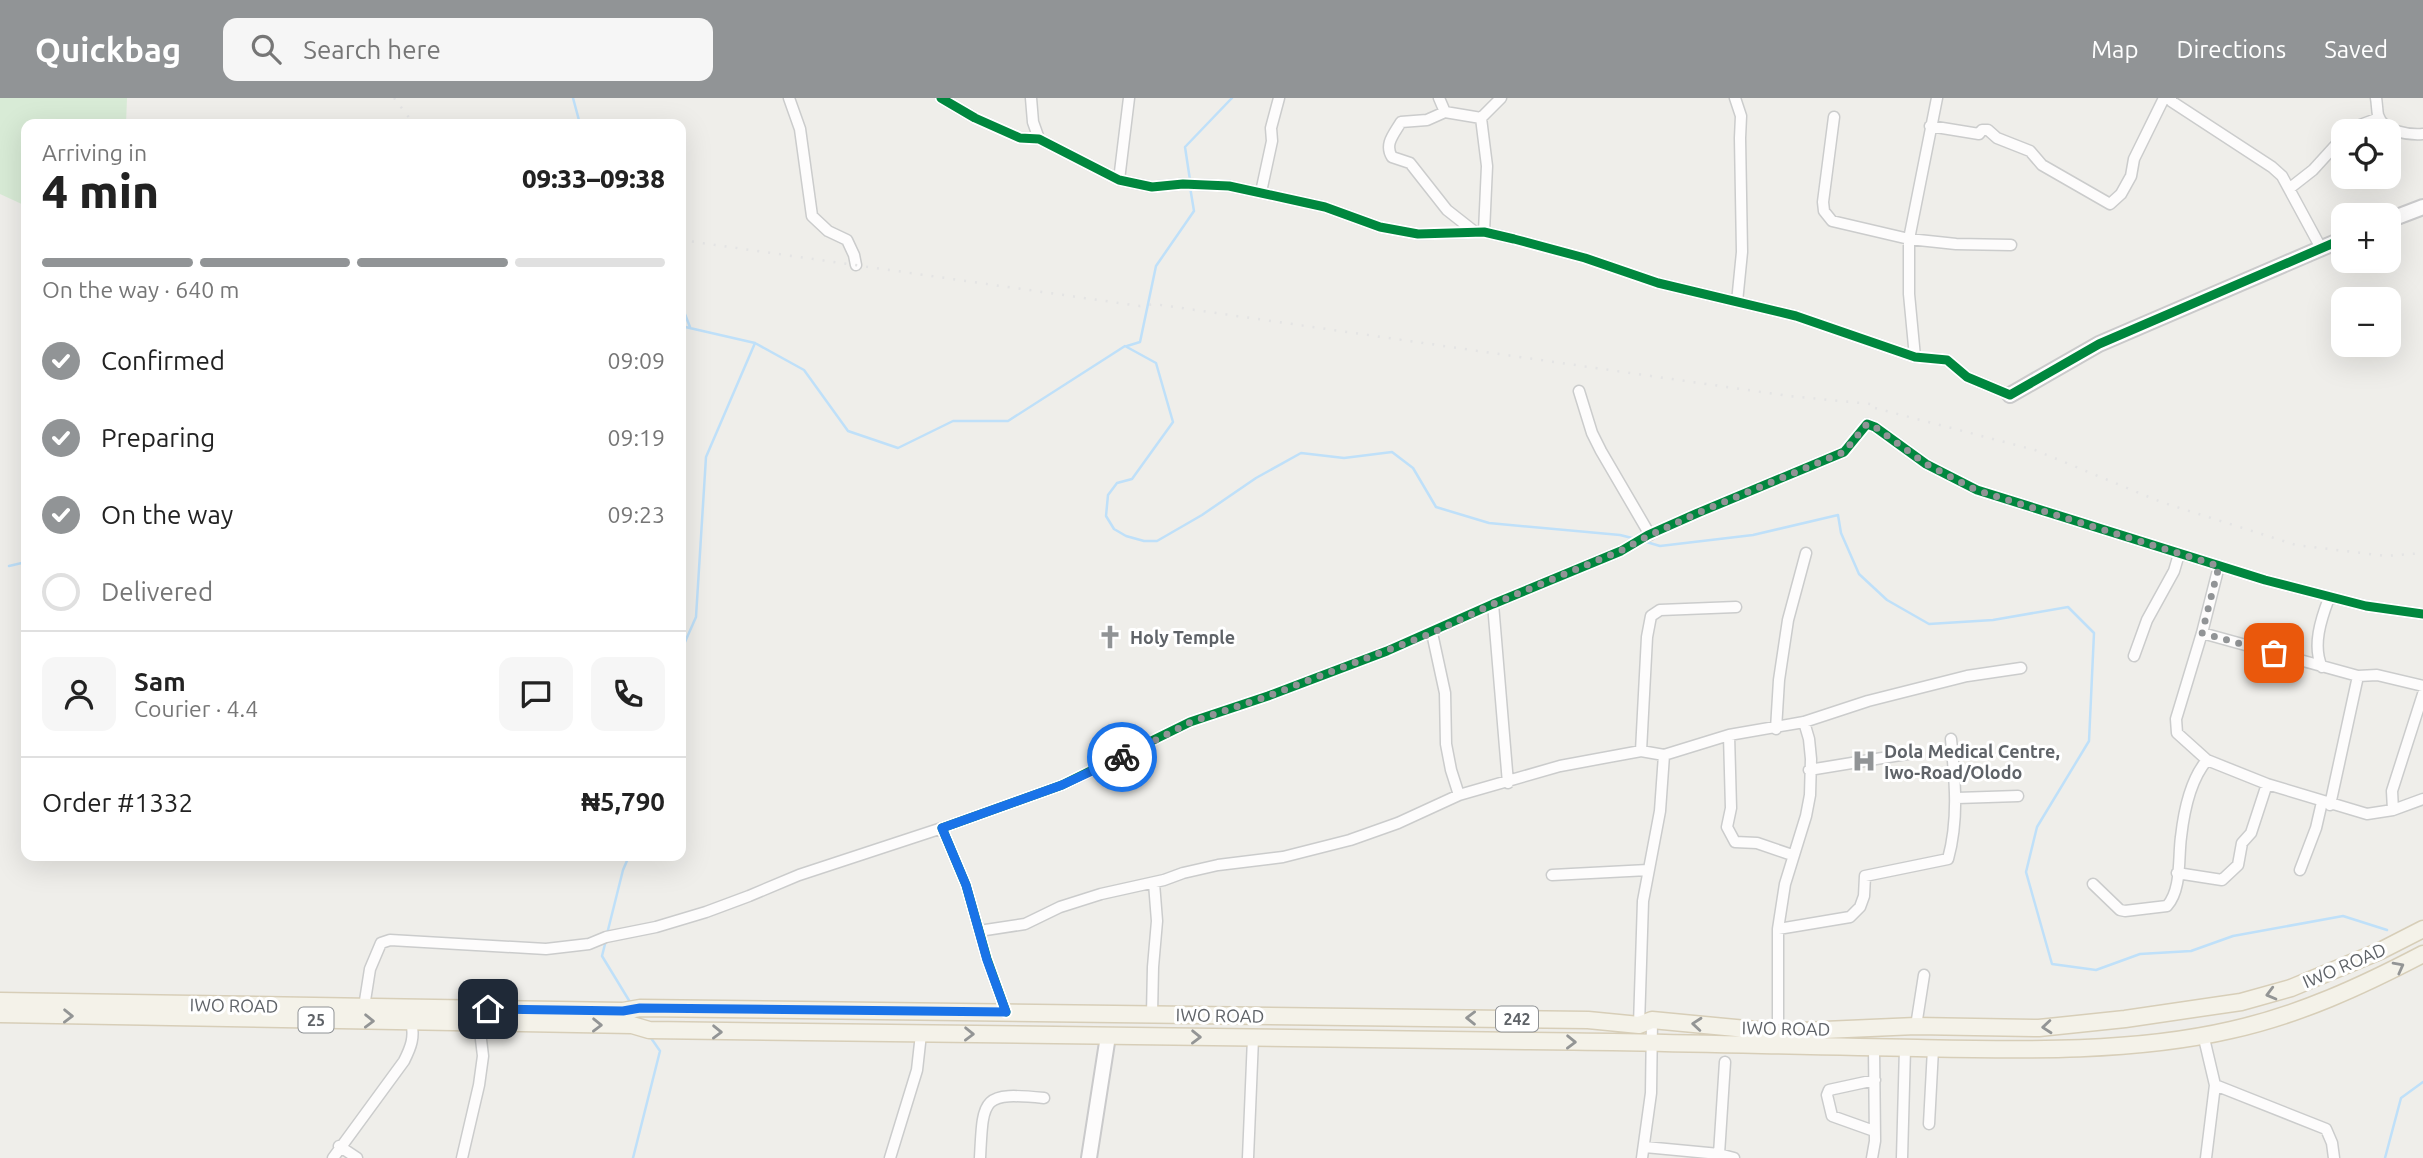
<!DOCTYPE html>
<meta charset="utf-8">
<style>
body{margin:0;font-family:Ubuntu,sans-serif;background:#f6f6f6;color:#222;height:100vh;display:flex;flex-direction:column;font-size:26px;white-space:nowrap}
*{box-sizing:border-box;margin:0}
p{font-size:23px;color:#767676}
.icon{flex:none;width:38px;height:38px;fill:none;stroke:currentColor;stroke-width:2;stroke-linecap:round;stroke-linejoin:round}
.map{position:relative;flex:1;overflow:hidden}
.sheet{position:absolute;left:21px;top:21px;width:665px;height:742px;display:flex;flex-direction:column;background:#fff;border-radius:14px;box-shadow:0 7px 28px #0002}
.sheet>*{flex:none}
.buttons{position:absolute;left:2331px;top:21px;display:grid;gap:14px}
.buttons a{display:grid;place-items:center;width:70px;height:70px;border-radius:14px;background:#fff;box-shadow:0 7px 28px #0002;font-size:35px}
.pin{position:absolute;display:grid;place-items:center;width:60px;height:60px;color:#fff;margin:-30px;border-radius:14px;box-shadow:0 4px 10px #0006}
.courier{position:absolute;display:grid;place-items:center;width:70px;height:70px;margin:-35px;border:5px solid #1a73e8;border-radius:50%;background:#fff;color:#222;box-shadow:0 2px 9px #0007}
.headline em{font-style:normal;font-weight:800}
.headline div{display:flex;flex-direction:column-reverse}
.headline{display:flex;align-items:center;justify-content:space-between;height:119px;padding:0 21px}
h1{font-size:46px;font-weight:800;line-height:52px}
.bar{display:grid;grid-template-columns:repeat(4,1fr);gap:10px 7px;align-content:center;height:84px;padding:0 21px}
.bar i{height:9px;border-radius:5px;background:#e0e0e0}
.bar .current{background:#919496}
.bar p{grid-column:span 4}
.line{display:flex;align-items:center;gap:18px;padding:0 21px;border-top:2px solid #e0e0e0}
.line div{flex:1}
.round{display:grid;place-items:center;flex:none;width:74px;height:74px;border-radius:14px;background:#f6f6f6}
ol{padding:0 21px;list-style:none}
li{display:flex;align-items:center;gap:21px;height:77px}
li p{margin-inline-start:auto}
li .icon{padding:7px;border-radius:50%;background:#919496;color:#fff;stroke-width:4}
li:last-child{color:#767676}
li i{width:38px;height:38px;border:4px solid #e0e0e0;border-radius:50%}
header{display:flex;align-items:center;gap:42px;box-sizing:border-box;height:98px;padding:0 35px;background:#919496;color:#fff}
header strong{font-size:33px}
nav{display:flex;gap:38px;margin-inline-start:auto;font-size:24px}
.search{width:490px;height:63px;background:#f6f6f6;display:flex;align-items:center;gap:18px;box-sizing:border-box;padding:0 24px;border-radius:14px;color:#767676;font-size:26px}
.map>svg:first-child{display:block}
</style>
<header>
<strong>Quickbag</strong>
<div class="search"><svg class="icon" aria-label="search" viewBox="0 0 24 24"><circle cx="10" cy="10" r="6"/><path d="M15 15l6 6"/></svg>Search here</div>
<nav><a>Map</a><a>Directions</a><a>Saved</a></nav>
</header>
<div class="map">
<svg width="2423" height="1060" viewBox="0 0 2423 1060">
<rect width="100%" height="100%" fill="#efeeea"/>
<path fill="#d8ebd6" d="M0,0H127L126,26H26V108L0,96Z"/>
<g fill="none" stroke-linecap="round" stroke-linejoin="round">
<path stroke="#bfe0f9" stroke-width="2.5" d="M573,0L580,26
M1190,82L1185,49L1232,0
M681,206L690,229
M681,228L755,245L804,272L848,333L898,350L953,323H1008L1125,248L1156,265L1173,324L1132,381L1117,385L1108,397L1106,418L1114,431L1126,438L1144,443H1157L1202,417L1256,380L1301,355L1344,360L1392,354L1413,370L1436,409L1489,425L1620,437L1636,441
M1127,248L1140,244L1156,168L1194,113L1190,89
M1643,443L1660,448L1753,437L1838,417L1841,435L1859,476L1887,502L1929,526L1993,522L2068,509L2094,535L2089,643L2037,729L2026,774L2052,866L2096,872L2140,856L2191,853L2233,838L2343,818L2387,832
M9,468L26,464
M681,553L696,519L706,359L755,245
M607,836L623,772L629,758
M606,842L602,858L630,904
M633,1060L660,953L651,940
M2385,1060L2401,1000L2423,984"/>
<g stroke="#cbcccc" stroke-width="13">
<path id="street" d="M789,0L800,31L812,118L828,133L847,142L854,157L856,167
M941,0L975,20L1020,40L1039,41L1119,82L1152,89L1183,86L1229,88L1325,109L1380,129L1418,136L1484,134L1514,141L1585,160L1658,185L1796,218L1915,259L1947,262L1967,279L2010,297
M1031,0L1033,24L1039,41
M1439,0L1445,14L1481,20L1487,68L1484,134
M1735,0L1741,18L1740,40L1742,154L1737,204
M2171,0V3L2272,69L2282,78L2321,150
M2376,0C2377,5 2377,12 2378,17C2383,34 2409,37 2423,36
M1445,14L1427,22L1401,24C1394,36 1384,46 1392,59L1410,65L1447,112L1475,134
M1834,19L1823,104L1824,113L1832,123L1909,141L1956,146L2011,147
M1481,20L1501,0
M1930,28L1979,36L1982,32H1988L1997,40L2030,53L2042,67L2110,106L2121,96L2131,78L2134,61L2164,0
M2351,33L2360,27L2379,20
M1119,82L1129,0
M2290,90L2313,72L2343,39
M1261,94L1272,43L1271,30L1279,0
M1915,259L1909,196V141L1937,0
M1579,293L1592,335L1601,353L1650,437
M2219,468L2202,535L2176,621L2177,635L2207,662L2267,686L2367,716L2393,712L2423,701
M1493,506L1508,685
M1432,535L1445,595L1446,646L1451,672L1459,697
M2202,535L2358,578L2377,577L2423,588
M2134,558L2147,522L2174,473L2179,456
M2322,569C2312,548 2321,521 2329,500
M1776,631L1779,582L1788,522L1806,455
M1729,637L1731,710L1727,729L1735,744L1757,745L1792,757
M1641,653L1647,539L1651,518L1660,512L1736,509
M1809,672L1913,655
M1957,700L2018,698
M2330,707L2358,578
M2393,712L2392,693L2423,596
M2300,772L2316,730L2322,704
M2177,775L2222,782L2238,767L2242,745L2251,735L2267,686
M1552,777L1648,772
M2093,786L2120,812L2125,813L2167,808C2182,791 2178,760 2181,739C2184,712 2190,682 2207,662
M1778,831L1850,819L1860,809L1864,798L1865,778L1948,761C1959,721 1955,682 1951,641
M979,833L1025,826L1060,809L1101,796L1164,782L1183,775L1218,767L1283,759L1350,742L1398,725L1459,697L1560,668L1641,653L1664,657L1729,637L1804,624L1868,603L1967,578L2021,570
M364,909L370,871L381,845L390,842L546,851L589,846L606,839L656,829L706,814L749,798L799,777L942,730
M1006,914L987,861L966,787L942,730L1062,687L1190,624L1268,598L1387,553L1493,506L1621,453L1648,437L1700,414L1844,354L1867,326L1875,329L1926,366L1977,392L2265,482L2366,508L2423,516
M1152,916L1153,869L1157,823L1154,785
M1639,927L1643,803L1660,713L1664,657
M1916,928L1924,877
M1778,934V831L1785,786L1806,718L1810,697L1811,661L1809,641L1804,624
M2203,936L2215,987L2206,1060
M2215,987L2326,1031L2332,1045L2334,1060
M1929,1026L1933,951
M1874,1033L1832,1018L1827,997L1829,992L1875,982
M339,1048L357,1060
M1645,1049L1719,1056L1734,1060
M1719,1056L1725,964
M333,1060L404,963C411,949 415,939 411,923
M462,1060L479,987L483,958L479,925
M890,1060L917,972L921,936
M980,1060C983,999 982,994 1044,1000
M1248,1060L1253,940
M1642,1060L1651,995L1652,922
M1872,1060L1875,1043L1874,950
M1902,1060L1905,950"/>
</g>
<g stroke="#cacacb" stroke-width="18">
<path id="secondary" d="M2389,122L2423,109
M2010,297L2099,246L2343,141
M1089,1060L1108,938"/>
</g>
<g stroke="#d7ceb8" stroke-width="19">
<path id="primary" d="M0,903L623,913L640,910L1588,922L1639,927L1652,922L1778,934L1916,928L2039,930L2125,921L2241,904L2291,890L2380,853L2423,831
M0,916L632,927L649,932C942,938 1236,940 1530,943C1659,944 1788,948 1917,950C2019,952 2132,955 2231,932C2299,917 2362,888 2423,856"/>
</g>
<use href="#street" stroke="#fdfcfc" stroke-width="10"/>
<use href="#secondary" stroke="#fdfcfc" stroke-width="14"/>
<use href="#primary" stroke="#f4f2e9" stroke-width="16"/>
<path stroke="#e4e4e4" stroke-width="2.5" stroke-dasharray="2 9" stroke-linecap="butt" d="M394,0L414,26
M681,142L1140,208L1154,206L1789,298L1871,306
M1875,310L2035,352L2161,404L2296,447L2386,458L2423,455"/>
<g stroke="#fff" stroke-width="13">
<path id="cycleway" d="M941,0L975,20L1020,40L1039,41L1119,82L1152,89L1183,86L1229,88L1325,109L1380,129L1418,136L1484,134L1514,141L1585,160L1658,185L1796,218L1915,259L1947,262L1967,279L2010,297L2099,246L2343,141
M1006,914L987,861L966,787L942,730L1062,687L1190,624L1268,598L1387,553L1493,506L1621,453L1648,437L1700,414L1844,354L1867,326L1875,329L1926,366L1977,392L2265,482L2366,508L2423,516"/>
</g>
<use href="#cycleway" stroke="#00873e" stroke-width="9"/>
</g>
<defs><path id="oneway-chevron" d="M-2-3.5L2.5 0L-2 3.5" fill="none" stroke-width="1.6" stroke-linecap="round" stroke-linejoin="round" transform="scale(1.75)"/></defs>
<g stroke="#939595">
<use href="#oneway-chevron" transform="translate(2399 869) rotate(-28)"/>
<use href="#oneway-chevron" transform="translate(2271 896) rotate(165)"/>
<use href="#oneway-chevron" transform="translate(68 918) rotate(1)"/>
<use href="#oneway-chevron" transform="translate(1471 920) rotate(-179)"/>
<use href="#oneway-chevron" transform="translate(369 923) rotate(1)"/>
<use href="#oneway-chevron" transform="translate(1697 926) rotate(-175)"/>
<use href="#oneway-chevron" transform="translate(597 927) rotate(1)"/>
<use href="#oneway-chevron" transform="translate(2047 929) rotate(175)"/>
<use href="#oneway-chevron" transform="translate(717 934) rotate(1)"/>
<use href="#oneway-chevron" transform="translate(969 936) rotate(1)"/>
<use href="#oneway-chevron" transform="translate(1196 939) rotate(1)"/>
<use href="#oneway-chevron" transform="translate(1571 944) rotate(1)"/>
</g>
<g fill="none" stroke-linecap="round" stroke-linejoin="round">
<path stroke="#919496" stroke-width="7" stroke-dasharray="0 12.6" d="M1122,659L1191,624L1268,598L1432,535L1493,506L1620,453L1648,438L1700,414L1844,354L1867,326L1875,329L1926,366L1976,392L2219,468L2202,535L2274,555"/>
<path stroke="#1a73e8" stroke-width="9" d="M488,911L623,913L640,910L1006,914L987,862L966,787L942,730L1062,687L1122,659"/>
</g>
<defs>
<g id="church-bare" transform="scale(1.89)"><path d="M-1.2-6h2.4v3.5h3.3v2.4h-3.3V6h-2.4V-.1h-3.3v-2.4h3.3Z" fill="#919496" stroke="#fff" stroke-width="2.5" paint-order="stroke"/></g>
<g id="hospital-bare" transform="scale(1.89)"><path d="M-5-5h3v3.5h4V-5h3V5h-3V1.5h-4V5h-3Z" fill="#919496" stroke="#fff" stroke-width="2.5" paint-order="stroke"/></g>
</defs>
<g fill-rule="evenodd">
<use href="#church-bare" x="1110" y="539"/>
<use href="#hospital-bare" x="1864" y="663"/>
</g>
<g text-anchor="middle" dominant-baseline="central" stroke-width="6" stroke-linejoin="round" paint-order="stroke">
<g fill="#fff" stroke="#8f9295" stroke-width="2">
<rect x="1496" y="908.5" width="42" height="25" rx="5"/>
<rect x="298.5" y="909.5" width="35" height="25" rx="5"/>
</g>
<g font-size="16" font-weight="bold" fill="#5f6368">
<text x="1517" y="921">242</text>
<text x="316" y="922">25</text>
</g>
<g font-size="18" font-weight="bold" fill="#5f6368" stroke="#fff" text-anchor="start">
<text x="1130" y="539">Holy Temple</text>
<text x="1884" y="653">Dola Medical Centre,<tspan x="1884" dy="21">Iwo-Road/Olodo</tspan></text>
</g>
<g font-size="18" fill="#5f6368" stroke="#fff">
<text transform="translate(2344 867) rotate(-23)">IWO ROAD</text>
<text transform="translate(234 907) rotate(1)">IWO ROAD</text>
<text transform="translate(1220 917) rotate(1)">IWO ROAD</text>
<text transform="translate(1786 930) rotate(1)">IWO ROAD</text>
</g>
</g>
</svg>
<div class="buttons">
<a><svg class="icon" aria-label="locate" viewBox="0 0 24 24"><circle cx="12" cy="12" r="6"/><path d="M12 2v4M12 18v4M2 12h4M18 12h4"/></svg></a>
<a>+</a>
<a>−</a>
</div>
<div class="pin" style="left:2274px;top:555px;background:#ea580c"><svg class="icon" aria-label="bag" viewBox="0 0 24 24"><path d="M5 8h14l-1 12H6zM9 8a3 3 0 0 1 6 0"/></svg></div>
<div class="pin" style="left:488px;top:911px;background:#1f2937"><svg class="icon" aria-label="home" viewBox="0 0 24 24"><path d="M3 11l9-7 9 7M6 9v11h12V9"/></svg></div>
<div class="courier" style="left:1122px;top:659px"><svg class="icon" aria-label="bike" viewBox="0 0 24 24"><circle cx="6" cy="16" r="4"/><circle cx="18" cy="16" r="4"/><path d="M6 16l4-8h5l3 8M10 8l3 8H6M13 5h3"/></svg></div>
<section class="sheet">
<div class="headline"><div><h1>4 min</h1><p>Arriving in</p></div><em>09:33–09:38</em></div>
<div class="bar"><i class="current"></i><i class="current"></i><i class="current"></i><i></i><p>On the way · 640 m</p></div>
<ol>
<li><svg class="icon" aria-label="check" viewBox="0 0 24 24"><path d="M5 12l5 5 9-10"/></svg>Confirmed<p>09:09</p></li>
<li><svg class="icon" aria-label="check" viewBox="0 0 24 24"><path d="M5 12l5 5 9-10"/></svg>Preparing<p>09:19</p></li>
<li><svg class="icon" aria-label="check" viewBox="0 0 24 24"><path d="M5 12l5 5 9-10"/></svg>On the way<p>09:23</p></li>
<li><i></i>Delivered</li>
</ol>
<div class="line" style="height:126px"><a class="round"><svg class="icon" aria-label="person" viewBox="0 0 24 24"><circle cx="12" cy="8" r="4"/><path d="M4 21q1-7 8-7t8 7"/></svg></a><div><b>Sam</b><p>Courier · 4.4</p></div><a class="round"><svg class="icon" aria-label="chat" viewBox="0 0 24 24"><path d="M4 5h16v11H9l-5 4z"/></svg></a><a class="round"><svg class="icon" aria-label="phone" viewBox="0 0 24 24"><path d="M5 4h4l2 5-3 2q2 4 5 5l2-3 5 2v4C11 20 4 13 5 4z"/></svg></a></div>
<div class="line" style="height:91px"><div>Order #1332</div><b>₦5,790</b></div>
</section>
</div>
